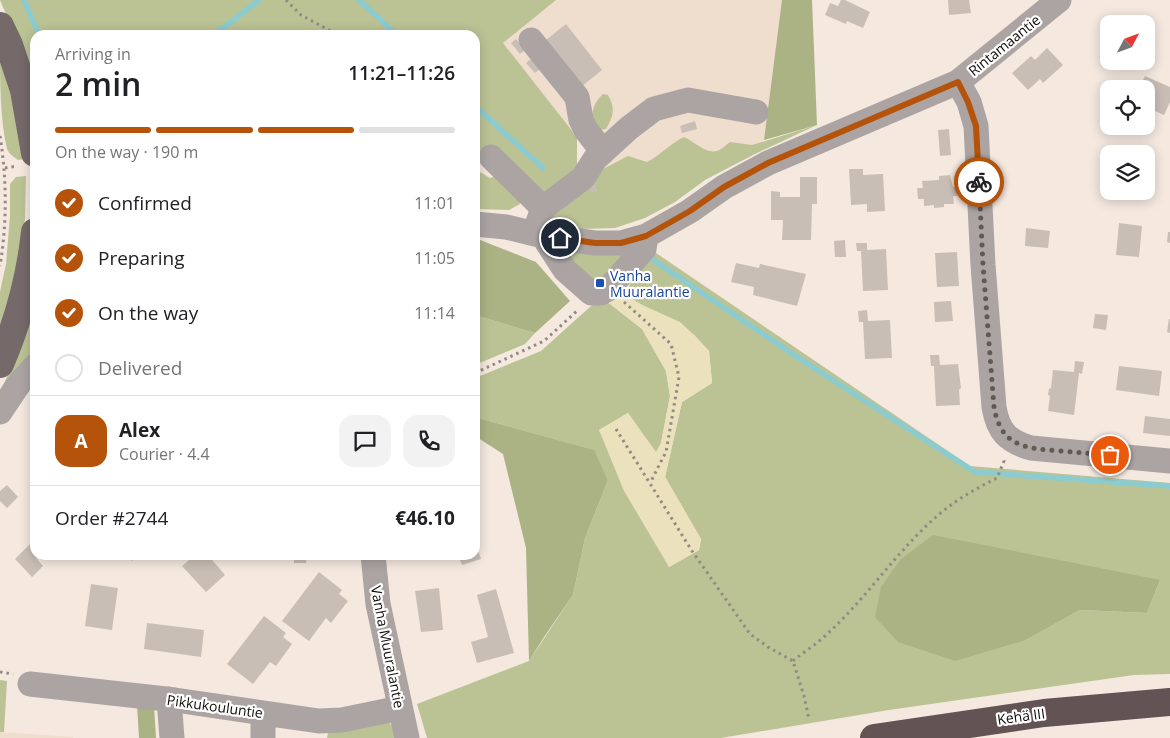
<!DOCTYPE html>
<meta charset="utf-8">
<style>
body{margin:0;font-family:"Open Sans",sans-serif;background:#f2f2f2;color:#202124;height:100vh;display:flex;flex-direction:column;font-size:19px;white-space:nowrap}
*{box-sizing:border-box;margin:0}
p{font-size:16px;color:#757577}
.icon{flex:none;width:28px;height:28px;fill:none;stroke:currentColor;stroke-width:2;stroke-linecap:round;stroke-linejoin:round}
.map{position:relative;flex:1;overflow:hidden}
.drawer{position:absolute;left:30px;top:30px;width:450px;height:530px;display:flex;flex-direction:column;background:#fff;border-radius:15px;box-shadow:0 2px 12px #0003}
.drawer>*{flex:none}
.needle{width:32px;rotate:49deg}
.buttons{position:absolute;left:1100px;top:15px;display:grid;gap:10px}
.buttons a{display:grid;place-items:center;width:55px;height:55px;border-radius:10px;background:#fff;box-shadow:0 2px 12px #0003;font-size:25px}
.pin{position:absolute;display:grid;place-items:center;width:42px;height:42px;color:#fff;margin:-21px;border:2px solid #fff;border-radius:50%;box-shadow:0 1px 5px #0007}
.courier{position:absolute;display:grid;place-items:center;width:50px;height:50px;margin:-25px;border:4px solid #b45309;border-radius:50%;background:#fff;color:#222;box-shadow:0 1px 6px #0007}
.headline em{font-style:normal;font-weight:600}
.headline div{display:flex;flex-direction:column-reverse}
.headline{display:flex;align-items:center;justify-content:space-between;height:85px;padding:0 25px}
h1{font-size:32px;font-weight:600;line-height:38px}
.bar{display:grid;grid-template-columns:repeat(4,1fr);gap:8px 5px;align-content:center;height:60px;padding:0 25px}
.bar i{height:6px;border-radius:4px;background:#e0e0e0}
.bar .selected{background:#b45309}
.bar p{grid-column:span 4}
.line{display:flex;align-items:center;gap:12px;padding:0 25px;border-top:1px solid #e0e0e0}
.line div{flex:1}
.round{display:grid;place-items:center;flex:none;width:52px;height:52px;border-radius:15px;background:#f2f2f2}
ol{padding:0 25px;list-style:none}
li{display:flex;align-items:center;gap:15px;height:55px}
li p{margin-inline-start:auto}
li .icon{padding:5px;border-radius:50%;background:#b45309;color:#fff;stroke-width:4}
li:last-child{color:#757577}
li i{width:28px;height:28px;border:2px solid #e0e0e0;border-radius:50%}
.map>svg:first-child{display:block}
</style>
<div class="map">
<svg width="1170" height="738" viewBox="0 0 1170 738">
<rect width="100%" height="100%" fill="#f4e8df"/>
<path fill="#efddce" d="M556,0H782L764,140L698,168L610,177L502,43Z
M0,732L73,737V738H0Z"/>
<path fill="#bbc395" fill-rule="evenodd" d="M0,0H556L503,43L577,137V173L544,202L484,148L478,158L480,172L490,178L499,175L516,190L520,204L509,210L475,209V35H35V104L20,47Z
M0,47L17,104L24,159L18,160C14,157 9,154 7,149C0,119 0,79 0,47Z
M603,94L608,95C616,109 613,116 606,129L599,130L591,120C593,109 594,102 603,94Z
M817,125L753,155L705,180L675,202L645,218L615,228L581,229L548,222V214L603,169L628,156L647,162C661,155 669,144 684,137C694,141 705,154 717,151C721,150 727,144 730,142L752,145Z
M26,176L25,219L18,270L0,333V292L6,264L10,216V184L16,177Z
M632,250L616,269L596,282L586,279L566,251Z
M653,251L970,466L1170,483V674L1134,675L889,710L721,738H427L417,704L529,661L573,595L585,538L608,480L593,450L475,417V378L541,351L591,306L605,300L642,329L666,371L670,396L661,443L656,453L628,413L599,430L669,567L699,550L701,539L665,477L682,402L712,383L709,351L694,335L630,298L627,291L633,277ZM1160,580L1147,613L1080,610L1026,640L898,642Z
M35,303V357L0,392L13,364Z
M475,315L535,333L525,344L475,365Z
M0,680L7,681L4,732H0Z
M389,722L397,732L399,738H327L329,728Z"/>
<path fill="#abb283" d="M782,0H812L817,125L764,140Z
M475,238L536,262L570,301L535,333L475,315Z
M475,417L594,450L608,480L585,538L573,595L544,637L529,661L526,548L503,454L475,436Z
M933,535L1160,580L1147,613L1080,610L1026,640L955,661L898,642L875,617L881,587L901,559Z
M137,705L154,707L156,738H139Z"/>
<path fill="#ebe1bc" d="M627,291L630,298L640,304L680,322L694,335L709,351L712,383L682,402L665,477L701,539L699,550L669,567L624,491L599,430L628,413L656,452L661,443L670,396L666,371L642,329L605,300Z"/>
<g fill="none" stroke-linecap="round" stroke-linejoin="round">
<path stroke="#8ccbcf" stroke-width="5.5" d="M24,0L39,35
M359,0L397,35
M214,35L259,0
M475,106L543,168
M652,259L791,353L975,472L1170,486"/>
</g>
<path fill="#c9beb5" d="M841,0H845L870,12L863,28L847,21L846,24L825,15L830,3L838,6Z
M948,0H969L971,13L949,15Z
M566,24L602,70L582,86L546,40Z
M516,39L525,50L520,54L511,43Z
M1047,48L1063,65L1043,83L1040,79L1028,90L1012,73L1031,56L1035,60Z
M531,59L540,69L535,73L526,63Z
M1145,76L1170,87V102L1164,115L1146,107V89H1139Z
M695,121L697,129L682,133L680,126Z
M949,129L951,155L940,156L938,130Z
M849,169H863V175L883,174L885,211L867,212V204L851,205Z
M950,175L953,187H957V196H953L954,204H944V207L934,208V205L924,206V199H918L917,188H923L922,181L939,180V176Z
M800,177H817V204H812L811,240H782L783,220H771V191L780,192V197H800Z
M593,184L598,190L594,193L589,188Z
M1119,223L1142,226L1139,257L1116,255Z
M1026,228L1050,231L1048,248L1025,246Z
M1168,232H1170V243L1167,242Z
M845,240L846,257H835L834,241Z
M856,243H867V250L886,249L888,290L863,291L861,251H857Z
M957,252L959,286L937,287L935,253Z
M736,263L759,268L760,264L806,274L797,306L753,295L754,287L731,282Z
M951,301L953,321L935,322L934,302Z
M867,310L868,321L890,320L892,358L865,359L863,322H859L858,311Z
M1095,314L1108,315L1106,330L1093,328Z
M1169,319H1170V333L1167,332Z
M930,355H939L940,365L958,364L961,388L959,390L960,405L936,406L934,366H931Z
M1075,361L1084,362L1082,374L1079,373L1074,415L1048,411L1050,396L1048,395L1049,389L1051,388L1053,370L1074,372Z
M1119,366L1162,371L1159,396L1116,390Z
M1145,416L1170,419V436L1143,433Z
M7,485L18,497L7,508L0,501V491Z
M35,539V555H40L36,558L43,566L32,577L15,559Z
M475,542L481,559L462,565L458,555H475Z
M127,555H139L132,561Z
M195,555H208L225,575L206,592L182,566Z
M294,555H307L306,563H294Z
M319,572L342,590L339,594L348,601L331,623L326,618L309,641L282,621Z
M91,584L118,588L112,630L85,626Z
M439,588L443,630L421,632L415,591Z
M496,589L514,653L477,663L471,642L488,637L477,595Z
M264,616L286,633L283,637L292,644L276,666L270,662L253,684L227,664Z
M147,623L204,630L201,657L144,649Z"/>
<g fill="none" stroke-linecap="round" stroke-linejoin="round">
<path stroke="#928a84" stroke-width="3" stroke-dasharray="2.5 4" stroke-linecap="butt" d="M286,0L301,15L338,35
M0,136C7,180 7,223 0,266
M5,168L17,166
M624,302L671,344L679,377L666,452L650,483
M475,373L544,341L578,310
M616,429L692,551L750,634L768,647L793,661L804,696L809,719
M793,661C803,652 816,645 826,635C866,599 895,553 936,517C954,501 975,489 997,478L1004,461L1003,459
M0,672L13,674"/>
<path stroke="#aba4a3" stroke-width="25" d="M531,40L577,97L581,120L586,130L603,152
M958,82L969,102L976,126L983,265L994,407C998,431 1007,441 1031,448L1170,461
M491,157L543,208
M475,224L506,227L543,236L595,243H621L646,236L690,211L724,187L768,163L958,82L1059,0
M534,234L543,208L583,178L595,159L629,128L654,109L688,100L756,112
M543,236L565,270L591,293H601L608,289L644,249L646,236
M0,412L18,385L35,366
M373,555L378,604L407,738
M30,684L175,700L319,721L342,720L400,708
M169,699L172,738
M263,738V713"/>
<path stroke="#756969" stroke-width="28" d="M0,26L9,45L24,90L35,153
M0,364C18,322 30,278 35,232"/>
<path stroke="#625454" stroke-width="28" d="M874,738L1044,713L1170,702"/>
</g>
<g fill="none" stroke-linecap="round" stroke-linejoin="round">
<path stroke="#605a55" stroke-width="5" stroke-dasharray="0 9" d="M979,182L983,265L994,407C1001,447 1025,448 1060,451C1077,452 1093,454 1110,455"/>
<path stroke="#b45309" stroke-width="6" d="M560,238L595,243H621L646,236L690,211L724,187L768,163L958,82L968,102L976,126L979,182"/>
</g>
<rect fill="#1a4fb4" stroke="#fff" stroke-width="2" x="595" y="278" width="10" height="10" rx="2.5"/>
<g text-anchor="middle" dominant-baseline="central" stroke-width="4.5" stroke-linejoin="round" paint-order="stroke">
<g font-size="14" fill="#100d0a" stroke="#fff">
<text transform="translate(1004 45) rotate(-39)">Rintamaantie</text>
<text transform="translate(388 647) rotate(79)">Vanha Muuralantie</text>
<text transform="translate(215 706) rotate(8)">Pikkukouluntie</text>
<text transform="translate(1021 716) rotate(-8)">Kehä III</text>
</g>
<g font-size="14" fill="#164399" stroke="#fff" text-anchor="start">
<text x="610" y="275">Vanha<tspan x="610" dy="16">Muuralantie</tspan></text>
</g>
</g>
</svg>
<div class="buttons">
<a><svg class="needle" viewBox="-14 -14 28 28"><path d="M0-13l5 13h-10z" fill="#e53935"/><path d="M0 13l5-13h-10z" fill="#757577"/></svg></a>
<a><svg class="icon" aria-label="locate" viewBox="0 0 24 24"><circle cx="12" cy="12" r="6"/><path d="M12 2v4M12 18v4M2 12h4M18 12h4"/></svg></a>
<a><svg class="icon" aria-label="layers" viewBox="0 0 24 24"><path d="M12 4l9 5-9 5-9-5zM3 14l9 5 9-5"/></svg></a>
</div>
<div class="pin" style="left:1110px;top:455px;background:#ea580c"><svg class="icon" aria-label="bag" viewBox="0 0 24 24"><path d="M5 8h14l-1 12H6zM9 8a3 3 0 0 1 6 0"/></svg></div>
<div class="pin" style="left:560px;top:238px;background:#1f2937"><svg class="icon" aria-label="home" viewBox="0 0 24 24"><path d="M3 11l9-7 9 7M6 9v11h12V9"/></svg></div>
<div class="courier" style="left:979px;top:182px"><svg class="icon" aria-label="bike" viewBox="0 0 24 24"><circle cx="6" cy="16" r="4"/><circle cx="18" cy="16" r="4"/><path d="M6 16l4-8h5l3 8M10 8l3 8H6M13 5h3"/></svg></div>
<section class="drawer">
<div class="headline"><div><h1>2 min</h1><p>Arriving in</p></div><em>11:21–11:26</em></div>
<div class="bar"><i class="selected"></i><i class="selected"></i><i class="selected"></i><i></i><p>On the way · 190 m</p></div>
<ol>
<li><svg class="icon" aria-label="check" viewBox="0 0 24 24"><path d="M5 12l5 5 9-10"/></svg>Confirmed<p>11:01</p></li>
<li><svg class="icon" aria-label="check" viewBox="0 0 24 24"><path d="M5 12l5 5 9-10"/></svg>Preparing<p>11:05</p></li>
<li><svg class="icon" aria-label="check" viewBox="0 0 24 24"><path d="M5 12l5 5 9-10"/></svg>On the way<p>11:14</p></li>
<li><i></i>Delivered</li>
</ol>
<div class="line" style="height:90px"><b class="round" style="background:#b45309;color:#fff">A</b><div><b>Alex</b><p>Courier · 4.4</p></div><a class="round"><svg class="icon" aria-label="chat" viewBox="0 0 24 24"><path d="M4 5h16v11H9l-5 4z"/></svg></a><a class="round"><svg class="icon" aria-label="phone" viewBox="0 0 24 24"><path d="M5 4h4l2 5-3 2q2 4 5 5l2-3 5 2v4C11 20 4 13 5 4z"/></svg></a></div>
<div class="line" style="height:65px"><div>Order #2744</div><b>€46.10</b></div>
</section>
</div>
